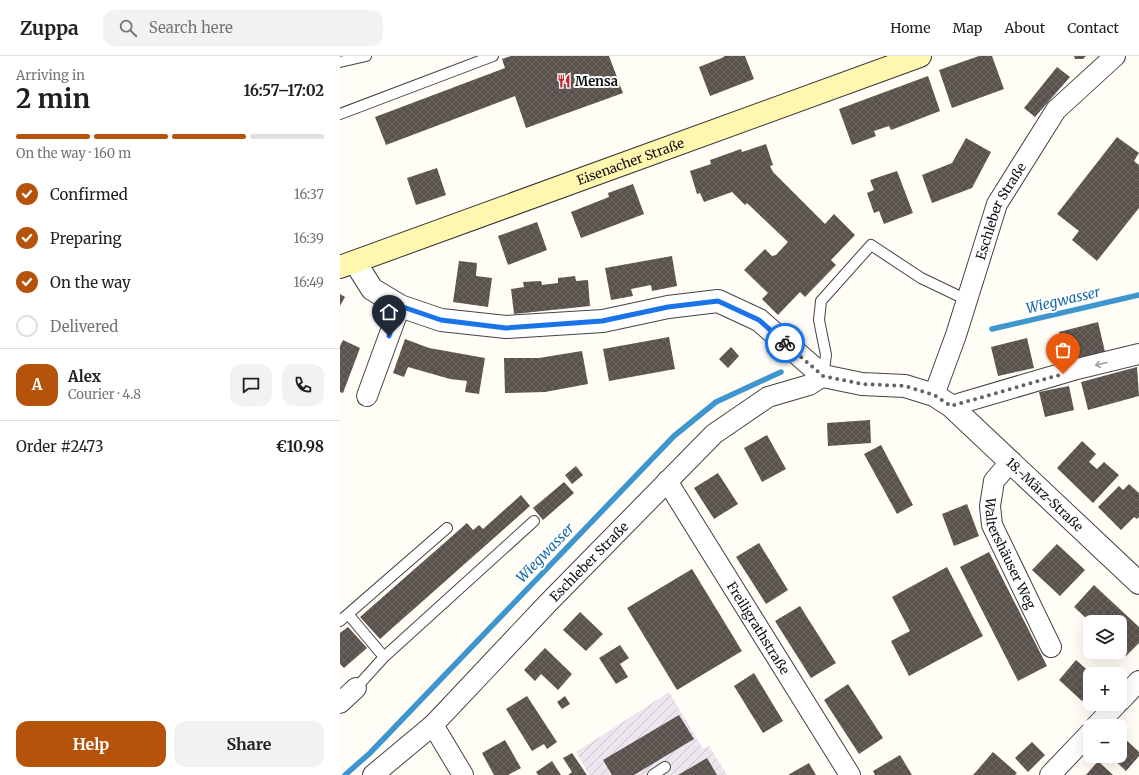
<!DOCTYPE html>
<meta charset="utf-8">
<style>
body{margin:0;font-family:Merriweather,serif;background:#f2f2f2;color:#202124;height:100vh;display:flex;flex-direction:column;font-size:15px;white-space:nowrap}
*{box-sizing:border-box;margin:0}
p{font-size:13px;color:#757577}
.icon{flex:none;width:22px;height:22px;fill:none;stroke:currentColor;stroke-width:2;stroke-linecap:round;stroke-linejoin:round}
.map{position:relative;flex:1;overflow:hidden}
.sheet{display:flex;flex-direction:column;background:#fff;width:340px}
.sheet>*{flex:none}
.fabs{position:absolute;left:743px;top:559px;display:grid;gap:8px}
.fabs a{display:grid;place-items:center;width:44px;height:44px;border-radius:8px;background:#fff;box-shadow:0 4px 16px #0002;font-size:20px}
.pin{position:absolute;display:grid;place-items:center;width:34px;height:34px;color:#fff;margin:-41px -17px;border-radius:50% 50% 50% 0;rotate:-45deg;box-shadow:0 0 4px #0007}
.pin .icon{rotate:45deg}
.courier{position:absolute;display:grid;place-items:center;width:40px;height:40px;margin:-20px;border:3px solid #1a73e8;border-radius:50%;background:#fff;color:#222;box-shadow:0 1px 5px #0007}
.summary em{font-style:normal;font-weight:700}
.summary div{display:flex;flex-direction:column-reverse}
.summary{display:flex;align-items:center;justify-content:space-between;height:68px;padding:0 16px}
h1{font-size:26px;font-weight:700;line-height:30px}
.bar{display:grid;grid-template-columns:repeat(4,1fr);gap:6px 4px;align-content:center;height:48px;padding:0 16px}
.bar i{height:5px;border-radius:3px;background:#e0e0e0}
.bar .selected{background:#b45309}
.bar p{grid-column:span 4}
.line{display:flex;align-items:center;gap:10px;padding:0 16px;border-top:1px solid #e0e0e0}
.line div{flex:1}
.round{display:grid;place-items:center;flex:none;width:42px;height:42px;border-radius:12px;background:#f2f2f2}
ol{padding:0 16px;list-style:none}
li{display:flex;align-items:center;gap:12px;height:44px}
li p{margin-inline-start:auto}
li .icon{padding:4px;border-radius:50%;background:#b45309;color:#fff;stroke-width:4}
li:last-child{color:#757577}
li i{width:22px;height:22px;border:2px solid #e0e0e0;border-radius:50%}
.cta{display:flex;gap:8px;margin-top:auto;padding:8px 16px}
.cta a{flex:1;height:46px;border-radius:12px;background:#b45309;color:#fff;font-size:16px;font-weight:700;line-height:46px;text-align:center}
.cta a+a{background:#f2f2f2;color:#202124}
header{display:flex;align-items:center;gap:24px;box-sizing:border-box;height:56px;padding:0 20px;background:#fff;border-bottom:1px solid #e0e0e0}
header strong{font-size:19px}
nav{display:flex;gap:22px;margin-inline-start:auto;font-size:14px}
.search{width:280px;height:36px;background:#f2f2f2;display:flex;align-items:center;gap:10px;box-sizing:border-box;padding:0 14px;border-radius:12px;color:#757577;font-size:15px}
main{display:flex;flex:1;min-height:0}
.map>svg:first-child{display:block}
</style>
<header>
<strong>Zuppa</strong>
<div class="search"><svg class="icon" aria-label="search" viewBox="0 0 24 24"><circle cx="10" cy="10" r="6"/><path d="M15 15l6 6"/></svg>Search here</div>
<nav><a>Home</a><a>Map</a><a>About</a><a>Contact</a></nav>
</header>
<main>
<section class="sheet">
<div class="summary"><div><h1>2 min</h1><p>Arriving in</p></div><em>16:57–17:02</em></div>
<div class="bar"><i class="selected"></i><i class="selected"></i><i class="selected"></i><i></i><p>On the way · 160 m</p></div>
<ol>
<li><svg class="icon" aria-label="check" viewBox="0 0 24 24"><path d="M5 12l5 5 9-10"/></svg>Confirmed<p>16:37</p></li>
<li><svg class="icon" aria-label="check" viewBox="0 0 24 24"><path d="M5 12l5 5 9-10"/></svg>Preparing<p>16:39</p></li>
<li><svg class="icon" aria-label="check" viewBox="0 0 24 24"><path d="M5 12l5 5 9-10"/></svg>On the way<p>16:49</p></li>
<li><i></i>Delivered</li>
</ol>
<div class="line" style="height:72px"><b class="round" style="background:#b45309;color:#fff">A</b><div><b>Alex</b><p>Courier · 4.8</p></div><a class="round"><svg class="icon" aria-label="chat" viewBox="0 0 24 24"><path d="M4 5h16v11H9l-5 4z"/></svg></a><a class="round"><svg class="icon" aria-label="phone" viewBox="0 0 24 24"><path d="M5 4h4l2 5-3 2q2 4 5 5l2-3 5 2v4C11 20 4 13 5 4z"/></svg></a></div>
<div class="line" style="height:52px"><div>Order #2473</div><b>€10.98</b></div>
<div class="cta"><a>Help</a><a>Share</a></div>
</section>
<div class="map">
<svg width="799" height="719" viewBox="0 0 799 719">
<defs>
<pattern id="industrial-furrows" width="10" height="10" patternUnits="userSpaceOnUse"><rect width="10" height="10" fill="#eee6ef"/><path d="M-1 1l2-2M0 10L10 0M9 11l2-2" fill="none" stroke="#cbc4cc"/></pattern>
<pattern id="building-cross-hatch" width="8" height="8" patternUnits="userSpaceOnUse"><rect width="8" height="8" fill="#5a524d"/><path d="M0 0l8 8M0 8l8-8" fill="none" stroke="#6d6662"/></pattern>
</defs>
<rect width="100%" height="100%" fill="#fffdf5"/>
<path fill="url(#industrial-furrows)" d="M329,636L363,693L369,690L387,719H249L236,696Z"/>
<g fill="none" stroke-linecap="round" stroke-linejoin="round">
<path stroke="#3f96cf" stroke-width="5.5" d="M652,273L799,239
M5,719L30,697L334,380L376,346L441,316"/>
</g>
<path fill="url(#building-cross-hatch)" d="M171,0H269L283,37L186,72L175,40L46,89L35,61L165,12L162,3Z
M384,0H405L414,23L370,40L359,11L384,1Z
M639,0H652L664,33L612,52L599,14Z
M734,0H746L743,3H735Z
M717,11L730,21L695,61L684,52Z
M588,20L600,55L551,74L549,70L534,75L536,80L512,89L499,53Z
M777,81L799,97L794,105L799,109V152L757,205L732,184L739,175L717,158Z
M626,82L651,96L632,132L592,147L582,119L612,107Z
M426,88L433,109L430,110L433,116L485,168L494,158L515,179L491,204L496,209L465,241L460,236L438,259L422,243L428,237L404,214L425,193L432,200L436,199L448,186L407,147L405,149L392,136L364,146L360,137L357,138L350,115L371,108L370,104L401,93L402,96Z
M97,112L106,139L76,149L67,122Z
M557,115L573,157L544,168L539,155L534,157L527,137L534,134L530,124Z
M293,128L304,158L241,182L231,156L269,141L268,137Z
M197,166L207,194L168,209L158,180Z
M332,200L337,230L312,235L311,229L291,233L293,240L271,244L265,212Z
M119,205L137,207L136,220L152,222L148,251L113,246Z
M235,220L236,225L248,224L250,250L174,258L171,233L184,231L183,226L201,225L202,229L218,227V222Z
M0,238L5,241L0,250Z
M758,266L765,296L726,305L719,276Z
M329,281L335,313L269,325L263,293Z
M687,282L694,312L658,320L651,291Z
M65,283L89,292L145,302L139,338L125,336L127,325L110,323L68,311L64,321L53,317Z
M3,284L20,292L3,337L0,336V290Z
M391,291L399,300L388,312L379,303Z
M242,295L248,328L205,336L165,337L164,302H199Z
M797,311L799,340L748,354L741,326Z
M729,330L734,354L705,361L699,336Z
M530,364L531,387L488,390L487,367Z
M427,379L446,413L422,426L404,392Z
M742,385L756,398L749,406L757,413L764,406L779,419L753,447L717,412Z
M541,389L573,449L557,458L524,398Z
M236,410L243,419L232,428L225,419Z
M378,417L398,448L374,463L354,432Z
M224,426L234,437L203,464L193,452Z
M789,428L799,437V461L797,463L794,461L781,474L758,451L779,430L783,434Z
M181,439L190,450L40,583L20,561L127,467L133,474L139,469L143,473Z
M627,448L639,480L614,490L602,458Z
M419,487L448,534L426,548L396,501Z
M717,488L745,514L720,540L692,514Z
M649,496L707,610L678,625L620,511Z
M607,511L643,580L569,620L551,585L570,575L552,541Z
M352,513L402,595L337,634L287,552Z
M754,529L799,571V587L786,600L780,594V566H750L734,551Z
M460,550L496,607L471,622L435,565Z
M240,556L263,578L246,595L223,574Z
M8,571L27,592L4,612L0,608V577Z
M280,589L289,602L280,608L288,621L276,628L259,602Z
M205,592L232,618L218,634L201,618L195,625L184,614Z
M736,604L752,618H750V636L742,645L719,624Z
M414,617L443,665L423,677L394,630Z
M508,628L543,682L519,698L484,644Z
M187,640L217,686L207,693L204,688L192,695L166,653Z
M225,640L230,648L222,653L217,646Z
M339,659L354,683L294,719H272L263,704Z
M782,680L799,696V700L786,715L770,700H780V682Z
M165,684L181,712L168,719H154L142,697Z
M692,686L705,699L688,716L675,702Z
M653,696L677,717L675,719H633Z
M232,697L247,719H228L232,716L223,702Z
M560,699L572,719H535L533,715Z
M367,702L377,719H338Z
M212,705L221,719H198L196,716Z
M758,705L773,719H746Z
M469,707L476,719H448Z"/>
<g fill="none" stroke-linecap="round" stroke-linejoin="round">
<g stroke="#444" stroke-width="12">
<path id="service" d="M0,6L26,0
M0,58L153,0
M483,320L486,299L479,264L481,245L531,189L581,222L627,244
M8,558L44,601
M0,565L107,472
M16,632L44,601L194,465
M313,719L325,711"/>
</g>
<g stroke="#444" stroke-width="22">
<g id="minor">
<path id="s1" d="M594,339L616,279L657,148L716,54L775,0"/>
<path d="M27,340L60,250"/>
<path d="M611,350L737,313L799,298"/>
<path id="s2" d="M671,405L654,425L650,450L652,469L711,591"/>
<path id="s3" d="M327,425L510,719"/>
<path d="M780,645L799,625"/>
<path d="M0,647L16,632"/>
<path d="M93,669L123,719"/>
<path d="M756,670L777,648"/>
<path id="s4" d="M33,719L93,669L208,547L374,378L428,341L469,329L483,320"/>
<path d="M710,719L750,677"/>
</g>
</g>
<g stroke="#444" stroke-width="24">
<g id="tertiary">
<path id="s5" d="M15,206L32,233L60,250L101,264L166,271L263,265L328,251L378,245L419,264L483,320L522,328L565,330L594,339L611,350L799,527"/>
</g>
</g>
<g stroke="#333" stroke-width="24">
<g id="secondary">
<path id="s6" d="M0,211L580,0"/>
</g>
</g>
<use href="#service" stroke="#fff" stroke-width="10"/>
<use href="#minor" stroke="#fff" stroke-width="20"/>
<use href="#tertiary" stroke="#fff" stroke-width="22"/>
<use href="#secondary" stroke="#fff6b0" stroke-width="22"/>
</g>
<defs><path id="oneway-shaft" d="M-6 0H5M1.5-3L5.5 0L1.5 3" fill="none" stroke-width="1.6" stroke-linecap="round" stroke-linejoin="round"/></defs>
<use stroke="#a0a0a0" href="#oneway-shaft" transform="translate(761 308) rotate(166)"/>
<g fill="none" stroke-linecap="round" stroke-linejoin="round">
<path stroke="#646461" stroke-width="4" stroke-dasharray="0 7.2" d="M445,287L483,320L522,328L565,330L594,339L611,350L723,318"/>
<path stroke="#1a73e8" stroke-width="5" d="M49,280L60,250L101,264L166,272L262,265L328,251L378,245L419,264L445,287"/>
</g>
<defs>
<g id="restaurant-bare" transform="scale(1.08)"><path d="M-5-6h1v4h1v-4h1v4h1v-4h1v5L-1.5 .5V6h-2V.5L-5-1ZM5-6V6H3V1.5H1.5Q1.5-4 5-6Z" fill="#c4262e" stroke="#fff" stroke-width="2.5" paint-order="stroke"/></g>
</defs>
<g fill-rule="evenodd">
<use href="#restaurant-bare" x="224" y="25"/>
</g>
<g text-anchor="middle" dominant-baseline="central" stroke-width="4" stroke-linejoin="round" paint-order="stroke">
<g font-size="13" font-weight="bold" fill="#111" stroke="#fff" text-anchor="start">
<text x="235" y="25">Mensa</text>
</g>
<g font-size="13" fill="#111" stroke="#fff">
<text stroke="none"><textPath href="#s6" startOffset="309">Eisenacher Straße</textPath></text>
<text stroke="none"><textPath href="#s1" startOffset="196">Eschleber Straße</textPath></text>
<text stroke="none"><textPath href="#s5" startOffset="780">18.-März-Straße</textPath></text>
<text stroke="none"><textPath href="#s2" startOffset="103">Waltershäuser Weg</textPath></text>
<text stroke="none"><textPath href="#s4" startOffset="304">Eschleber Straße</textPath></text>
<text stroke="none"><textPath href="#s3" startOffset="173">Freiligrathstraße</textPath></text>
</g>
<g font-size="14" font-style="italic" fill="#1768a6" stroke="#fff">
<text transform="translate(723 244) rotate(-13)">Wiegwasser</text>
<text transform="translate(205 497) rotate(-46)">Wiegwasser</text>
</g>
</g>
</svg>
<div class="fabs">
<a><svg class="icon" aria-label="layers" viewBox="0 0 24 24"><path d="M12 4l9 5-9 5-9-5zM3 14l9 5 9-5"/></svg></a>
<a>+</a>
<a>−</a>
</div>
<div class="pin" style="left:723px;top:318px;background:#ea580c"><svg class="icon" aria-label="bag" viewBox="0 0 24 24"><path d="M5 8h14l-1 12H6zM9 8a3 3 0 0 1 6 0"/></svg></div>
<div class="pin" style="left:49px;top:280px;background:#1f2937"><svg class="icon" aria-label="home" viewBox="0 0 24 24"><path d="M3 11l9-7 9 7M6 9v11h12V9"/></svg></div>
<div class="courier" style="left:445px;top:287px"><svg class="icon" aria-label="bike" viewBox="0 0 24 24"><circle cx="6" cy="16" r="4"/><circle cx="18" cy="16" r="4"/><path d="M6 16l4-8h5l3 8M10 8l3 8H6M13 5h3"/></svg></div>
</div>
</main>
